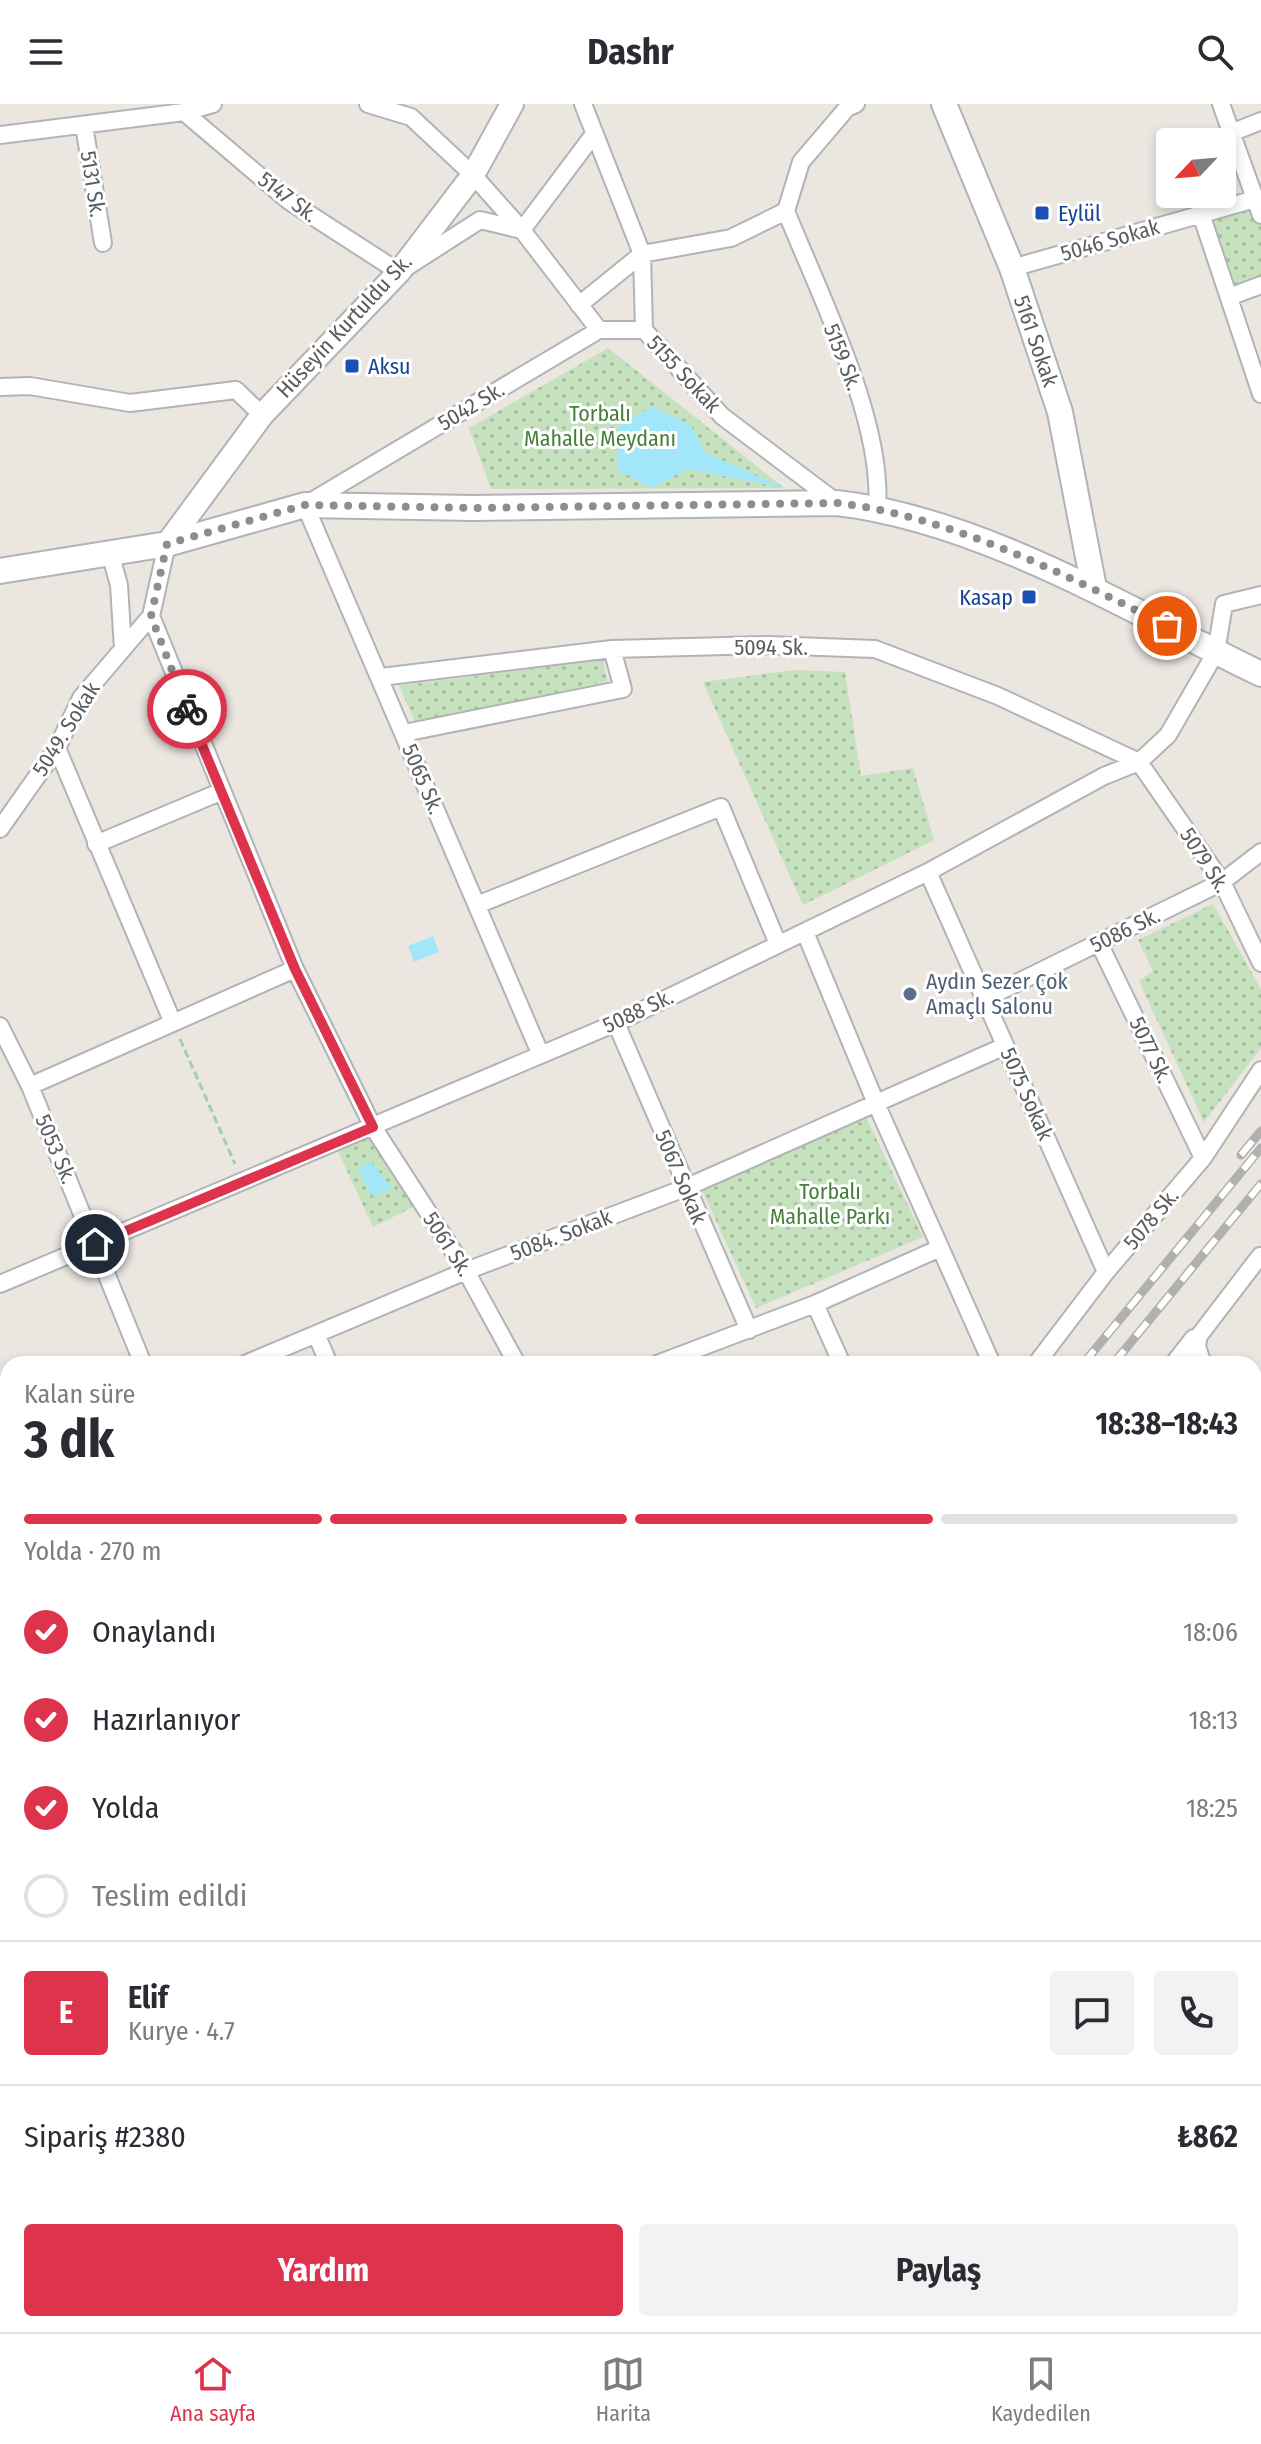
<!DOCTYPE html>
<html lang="tr">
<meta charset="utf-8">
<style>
body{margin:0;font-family:"Fira Sans Condensed",sans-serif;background:#f2f2f3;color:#2b2b33;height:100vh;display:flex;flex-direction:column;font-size:30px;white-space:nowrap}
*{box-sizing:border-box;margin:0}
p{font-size:26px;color:#7c7c81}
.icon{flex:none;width:44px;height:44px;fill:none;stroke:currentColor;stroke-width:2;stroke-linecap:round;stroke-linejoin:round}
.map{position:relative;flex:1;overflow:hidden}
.details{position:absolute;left:0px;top:1252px;width:1262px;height:976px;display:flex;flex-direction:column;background:#fff;border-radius:24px 24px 0 0;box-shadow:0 4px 12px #0003}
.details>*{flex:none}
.needle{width:52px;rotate:244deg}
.fabs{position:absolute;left:1156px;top:24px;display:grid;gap:16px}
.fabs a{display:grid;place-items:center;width:80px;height:80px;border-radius:8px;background:#fff;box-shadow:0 4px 12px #0003;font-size:40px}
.pin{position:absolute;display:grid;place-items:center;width:68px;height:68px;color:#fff;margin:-34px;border:4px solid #fff;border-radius:50%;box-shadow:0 2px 8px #0007}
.courier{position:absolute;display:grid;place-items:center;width:80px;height:80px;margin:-40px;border:6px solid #dd334d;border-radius:50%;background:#fff;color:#222;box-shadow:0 2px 10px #0007}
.headline em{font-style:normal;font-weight:700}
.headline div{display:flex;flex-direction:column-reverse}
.headline{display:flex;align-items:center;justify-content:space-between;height:136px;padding:0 24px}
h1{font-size:52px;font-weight:700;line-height:60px}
.bar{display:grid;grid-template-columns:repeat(4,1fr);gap:12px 8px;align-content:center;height:96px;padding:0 24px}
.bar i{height:10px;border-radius:6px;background:#e1e1e2}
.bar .current{background:#dd334d}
.bar p{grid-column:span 4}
.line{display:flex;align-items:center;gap:20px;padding:0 24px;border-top:2px solid #e1e1e2}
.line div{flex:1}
.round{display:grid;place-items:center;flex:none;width:84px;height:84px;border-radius:8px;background:#f2f2f3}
ol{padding:0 24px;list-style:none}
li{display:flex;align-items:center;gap:24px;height:88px}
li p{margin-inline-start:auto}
li .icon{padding:8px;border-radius:50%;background:#dd334d;color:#fff;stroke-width:4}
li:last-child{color:#7c7c81}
li i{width:44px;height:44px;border:4px solid #e1e1e2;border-radius:50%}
.button{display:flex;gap:16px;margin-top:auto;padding:16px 24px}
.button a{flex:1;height:92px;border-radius:8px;background:#dd334d;color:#fff;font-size:32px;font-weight:700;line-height:92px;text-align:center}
.button a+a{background:#f2f2f3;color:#2b2b33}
header{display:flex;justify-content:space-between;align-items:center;height:104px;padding:0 24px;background:#fff;font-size:36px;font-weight:700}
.menu{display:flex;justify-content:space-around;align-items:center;height:112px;border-top:2px solid #e1e1e2;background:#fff;font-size:22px;color:#7c7c81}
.menu a{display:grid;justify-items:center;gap:4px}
.menu .current{color:#dd334d}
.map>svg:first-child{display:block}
</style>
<header><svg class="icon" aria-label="menu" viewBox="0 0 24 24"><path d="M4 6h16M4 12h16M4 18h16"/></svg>Dashr<svg class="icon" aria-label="search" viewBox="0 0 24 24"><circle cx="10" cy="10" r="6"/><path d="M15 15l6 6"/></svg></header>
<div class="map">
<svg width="1261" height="2228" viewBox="0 0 1261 2228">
<defs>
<pattern id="grass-dots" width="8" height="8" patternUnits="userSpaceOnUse" patternTransform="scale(2)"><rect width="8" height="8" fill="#c5e1bd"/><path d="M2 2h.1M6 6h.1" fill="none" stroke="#a3ba9d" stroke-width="1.8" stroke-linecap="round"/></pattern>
</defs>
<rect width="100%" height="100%" fill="#ebe6e0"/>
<path fill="url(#grass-dots)" d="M1255,95L1261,111V181L1229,193L1201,110Z
M608,244L784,384L491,385L469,324Z
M603,556L607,577L416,620L399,582Z
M794,566L845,568L861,672L913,664L934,736L803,801L703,578Z
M1213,800L1261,885V944L1204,1018L1139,877L1153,867L1138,836Z
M865,1011L923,1133L756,1204L701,1084Z
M373,1023L421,1099L373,1123L336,1043Z"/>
<path fill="#a1e7f9" d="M652,302L691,321L705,348L784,384L687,365L652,384L617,366L618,323Z
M433,832L439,848L414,858L408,842Z
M371,1057L392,1084L373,1093L358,1066Z"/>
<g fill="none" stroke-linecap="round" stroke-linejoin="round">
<g stroke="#b1b4b7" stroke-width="20">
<path id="minor" d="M368,0L411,13L473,71L522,126L599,226
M583,0L642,150L644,226L722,312L836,398
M1221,0L1261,111
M184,8L289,97L399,168L480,116L522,126L594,30
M84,21L103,139
M1231,29L1261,17
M0,31L184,8L213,0
M786,107C819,190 884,317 877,404
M1201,110L1261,290
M1012,164L1255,95
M1229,193L1261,181
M579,201L642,150L731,134L786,107L801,58L847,4L856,0
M0,283L30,282L130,299L236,286L262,311
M110,449L119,481L123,545
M151,512L295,865L373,1023L466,1167L517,1260
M381,573L612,545L768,541L875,545L998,592L1139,658L1222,778L1261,859
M404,629L623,585L612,545
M57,644L173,919
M0,725L57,644L81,594L151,512L167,440
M96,740L220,688
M928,768L1106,1168
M477,801L721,703L778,840
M805,828L875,997L992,1260
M1099,839L1203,1054
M984,895L1222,778L1261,748
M616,919L749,1226
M0,922L30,982L143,1260
M540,949L305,401L599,226H644
M30,982L295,865
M0,1180L616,919L928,768L1104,672L1139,658L1168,631L1216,548L1224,500L1261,491
M815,1200L842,1260
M316,1230L329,1260
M245,1260L466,1167L685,1084L1005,942
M657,1260L815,1200L940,1144
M1036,1260L1106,1168L1203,1054L1261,966
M1203,1260L1195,1237L1260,1152
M0,1371L8,1368
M1254,1400L1261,1420
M1254,1504L1261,1497
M1254,1814L1261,1812
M1254,1993L1261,1991"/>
</g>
<g stroke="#b1b4b7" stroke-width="26">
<path id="tertiary" d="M167,440L262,311L399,168L473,71L512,0
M1177,1260L1195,1237
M405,2228L412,2220"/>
</g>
<g stroke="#b0b4b7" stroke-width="28">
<path id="secondary" d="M944,0L1012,164L1060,308L1094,484
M0,467L167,440L305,401L473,404L837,399C983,416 1130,507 1261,570"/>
</g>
<path stroke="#a1d2a3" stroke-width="3" stroke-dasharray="8 4" stroke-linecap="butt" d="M180,935L235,1060"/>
<use href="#minor" stroke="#fff" stroke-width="16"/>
<use href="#tertiary" stroke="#fff" stroke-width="22"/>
<use href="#secondary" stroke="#fff" stroke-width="24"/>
<g stroke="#afb0b0" stroke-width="9">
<path id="rail" d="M1241,1051L1261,1027
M1083,1260L1261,1044
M1113,1260L1261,1080
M361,2228L367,2220
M377,2228L383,2220"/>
</g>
<use href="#rail" stroke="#fff" stroke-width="6" stroke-dasharray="18" stroke-linecap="butt"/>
</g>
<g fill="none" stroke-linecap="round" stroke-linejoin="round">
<path stroke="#8c8d8d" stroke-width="8" stroke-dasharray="0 14.4" d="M187,605L151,512L167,440L305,401L473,404L837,399C950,412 1067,471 1167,522"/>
<path stroke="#dd334d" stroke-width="10" d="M95,1140L373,1023L295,865L187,605"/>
</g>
<g fill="#1a4fb4" stroke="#fff" stroke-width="3">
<rect x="1034" y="101" width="16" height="16" rx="4"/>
<rect x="344" y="254" width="16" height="16" rx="4"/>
<rect x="1021" y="485" width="16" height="16" rx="4"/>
</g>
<circle fill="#5c6f8a" stroke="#fff" stroke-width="3" cx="910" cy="890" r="8"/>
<g text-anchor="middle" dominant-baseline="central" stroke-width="6" stroke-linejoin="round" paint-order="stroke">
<g font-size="22" fill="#595d60" stroke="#fff">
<text transform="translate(93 80) rotate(81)">5131 Sk.</text>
<text transform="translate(288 93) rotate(37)">5147 Sk.</text>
<text transform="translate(1110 136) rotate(-16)">5046 Sokak</text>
<text transform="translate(344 222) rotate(-47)">Hüseyin Kurtuldu Sk.</text>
<text transform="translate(1036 237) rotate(71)">5161 Sokak</text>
<text transform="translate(843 253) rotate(69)">5159 Sk.</text>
<text transform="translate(684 270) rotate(47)">5155 Sokak</text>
<text transform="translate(471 302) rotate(-31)">5042 Sk.</text>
<text x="771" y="543">5094 Sk.</text>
<text transform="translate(66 625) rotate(-58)">5049. Sokak</text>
<text transform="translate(423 675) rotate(67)">5065 Sk.</text>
<text transform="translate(1205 756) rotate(57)">5079 Sk.</text>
<text transform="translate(1125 826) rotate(-26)">5086 Sk.</text>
<text transform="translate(638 907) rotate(-25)">5088 Sk.</text>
<text transform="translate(1151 946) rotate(64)">5077 Sk.</text>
<text transform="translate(1027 990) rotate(66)">5075 Sokak</text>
<text transform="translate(56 1045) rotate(67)">5053 Sk.</text>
<text transform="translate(681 1073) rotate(67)">5067 Sokak</text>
<text transform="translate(1151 1115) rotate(-50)">5078 Sk.</text>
<text transform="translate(561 1131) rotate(-21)">5084. Sokak</text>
<text transform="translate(448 1140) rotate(57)">5061 Sk.</text>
</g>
<g font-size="22" fill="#164399" stroke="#fff" text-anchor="start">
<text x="1058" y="109">Eylül</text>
<text x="368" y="262">Aksu</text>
<text x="1013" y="493" text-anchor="end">Kasap</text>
</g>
<g font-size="22" fill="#457f39" stroke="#fff">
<text x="600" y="309">Torbalı<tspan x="600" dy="25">Mahalle Meydanı</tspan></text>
<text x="830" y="1087">Torbalı<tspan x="830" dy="25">Mahalle Parkı</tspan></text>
</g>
<g font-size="22" fill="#4e5e75" stroke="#fff" text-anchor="start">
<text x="926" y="877">Aydın Sezer Çok<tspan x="926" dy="25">Amaçlı Salonu</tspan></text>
</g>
</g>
</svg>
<div class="fabs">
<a><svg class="needle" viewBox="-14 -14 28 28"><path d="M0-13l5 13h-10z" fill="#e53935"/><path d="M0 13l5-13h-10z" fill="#7c7c81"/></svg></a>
</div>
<div class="pin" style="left:1167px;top:522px;background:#ea580c"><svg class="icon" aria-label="bag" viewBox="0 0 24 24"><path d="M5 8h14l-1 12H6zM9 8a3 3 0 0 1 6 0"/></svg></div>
<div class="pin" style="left:95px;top:1140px;background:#1f2937"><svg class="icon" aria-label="home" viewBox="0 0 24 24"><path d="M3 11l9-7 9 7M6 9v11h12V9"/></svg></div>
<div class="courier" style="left:187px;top:605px"><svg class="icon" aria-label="bike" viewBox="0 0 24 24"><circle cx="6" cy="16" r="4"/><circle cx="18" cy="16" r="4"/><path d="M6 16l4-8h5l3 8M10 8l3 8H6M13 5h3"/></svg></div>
<section class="details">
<div class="headline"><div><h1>3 dk</h1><p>Kalan süre</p></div><em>18:38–18:43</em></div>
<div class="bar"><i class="current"></i><i class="current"></i><i class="current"></i><i></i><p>Yolda · 270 m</p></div>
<ol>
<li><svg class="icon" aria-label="check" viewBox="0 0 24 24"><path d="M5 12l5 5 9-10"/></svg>Onaylandı<p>18:06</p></li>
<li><svg class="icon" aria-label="check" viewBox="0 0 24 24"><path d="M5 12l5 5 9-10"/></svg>Hazırlanıyor<p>18:13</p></li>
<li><svg class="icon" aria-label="check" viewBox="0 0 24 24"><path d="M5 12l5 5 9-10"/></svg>Yolda<p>18:25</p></li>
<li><i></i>Teslim edildi</li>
</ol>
<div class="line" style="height:144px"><b class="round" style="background:#dd334d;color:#fff">E</b><div><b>Elif</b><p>Kurye · 4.7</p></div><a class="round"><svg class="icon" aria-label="chat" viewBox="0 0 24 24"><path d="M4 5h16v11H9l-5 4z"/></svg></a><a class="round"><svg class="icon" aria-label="phone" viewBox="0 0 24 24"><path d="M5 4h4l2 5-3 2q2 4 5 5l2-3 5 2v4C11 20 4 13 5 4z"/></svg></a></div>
<div class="line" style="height:104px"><div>Sipariş #2380</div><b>₺862</b></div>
<div class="button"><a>Yardım</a><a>Paylaş</a></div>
</section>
</div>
<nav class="menu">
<a class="current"><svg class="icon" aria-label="home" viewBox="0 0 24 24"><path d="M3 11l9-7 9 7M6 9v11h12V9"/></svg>Ana sayfa</a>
<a><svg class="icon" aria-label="map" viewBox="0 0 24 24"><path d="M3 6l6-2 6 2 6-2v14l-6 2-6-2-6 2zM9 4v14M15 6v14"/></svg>Harita</a>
<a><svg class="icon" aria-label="saved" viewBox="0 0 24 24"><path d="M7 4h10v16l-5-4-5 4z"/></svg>Kaydedilen</a>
</nav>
